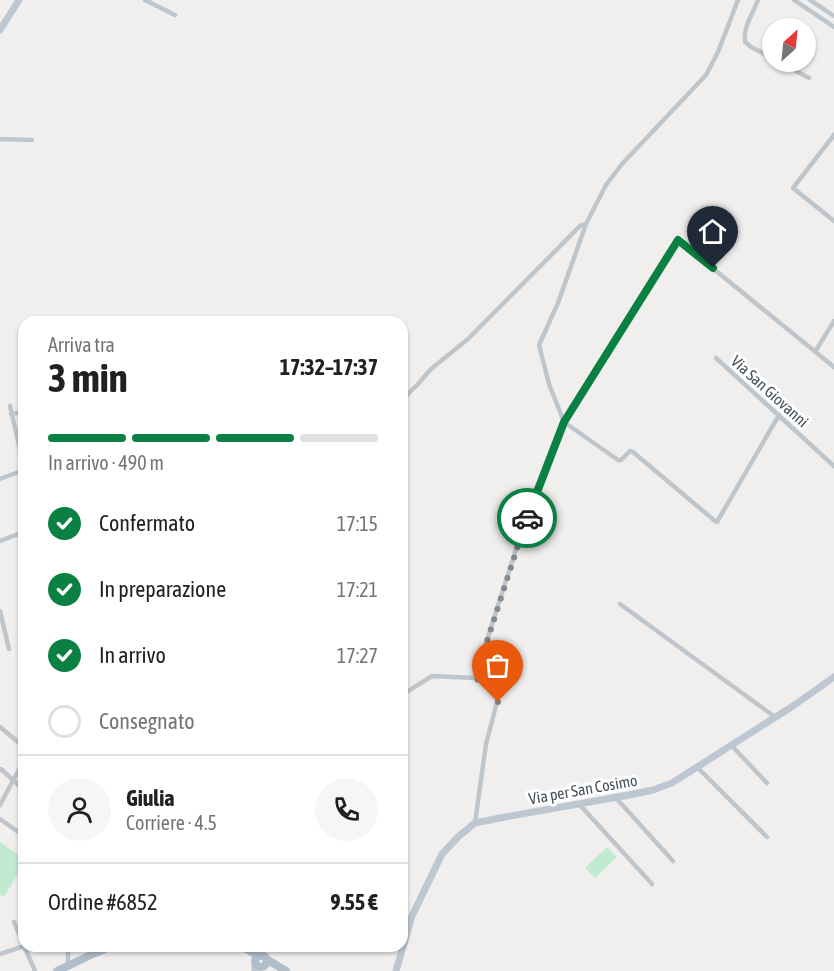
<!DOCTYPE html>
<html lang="it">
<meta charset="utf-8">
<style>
body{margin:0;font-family:"Asap Condensed",sans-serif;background:#f6f6f6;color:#202124;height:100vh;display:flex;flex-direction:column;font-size:22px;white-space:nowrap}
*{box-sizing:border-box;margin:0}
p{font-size:20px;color:#757577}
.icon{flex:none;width:33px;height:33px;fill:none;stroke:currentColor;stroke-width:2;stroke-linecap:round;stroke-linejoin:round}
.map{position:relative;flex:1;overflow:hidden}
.drawer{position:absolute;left:18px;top:316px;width:390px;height:636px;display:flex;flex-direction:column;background:#fff;border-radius:18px;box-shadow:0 2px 4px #0004}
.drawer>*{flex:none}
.needle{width:39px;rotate:27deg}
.fabs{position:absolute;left:762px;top:18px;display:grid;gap:12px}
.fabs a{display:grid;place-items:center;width:54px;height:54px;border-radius:50%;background:#fff;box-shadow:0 2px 4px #0004;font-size:30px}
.pin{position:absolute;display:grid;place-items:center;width:51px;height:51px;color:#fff;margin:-62px -26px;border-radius:50% 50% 50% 0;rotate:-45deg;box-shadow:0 0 6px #0007}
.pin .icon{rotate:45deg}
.courier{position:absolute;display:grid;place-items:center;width:60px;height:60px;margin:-30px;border:4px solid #0b8043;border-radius:50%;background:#fff;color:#222;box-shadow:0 2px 8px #0007}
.headline em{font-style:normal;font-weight:700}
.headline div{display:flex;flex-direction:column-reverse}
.headline{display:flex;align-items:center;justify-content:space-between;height:102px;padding:0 30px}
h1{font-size:39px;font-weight:700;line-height:45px}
.bar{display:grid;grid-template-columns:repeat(4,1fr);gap:9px 6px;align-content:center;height:72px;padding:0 30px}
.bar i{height:8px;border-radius:4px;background:#e0e0e0}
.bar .active{background:#0b8043}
.bar p{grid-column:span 4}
.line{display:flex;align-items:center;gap:15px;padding:0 30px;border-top:2px solid #e0e0e0}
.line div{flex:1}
.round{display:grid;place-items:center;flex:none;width:63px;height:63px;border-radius:32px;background:#f6f6f6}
ol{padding:0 30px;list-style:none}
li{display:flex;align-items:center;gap:18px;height:66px}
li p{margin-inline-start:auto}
li .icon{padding:6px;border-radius:50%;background:#0b8043;color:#fff;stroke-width:4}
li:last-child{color:#757577}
li i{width:33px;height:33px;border:3px solid #e0e0e0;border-radius:50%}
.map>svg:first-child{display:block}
</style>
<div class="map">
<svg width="834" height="971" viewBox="0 0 834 971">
<rect width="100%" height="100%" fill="#f1eeee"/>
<path fill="#c0ebd1" d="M0,842L24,859V863L4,897L0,894Z
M607,847L617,857L595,878L585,868Z"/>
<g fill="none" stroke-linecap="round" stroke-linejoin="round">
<path stroke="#bec6cc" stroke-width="4.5" d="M145,0L175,15
M738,0L718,52L706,75L622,164L606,185L586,224L558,303L539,345L549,384L564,422L618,460H621L630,451L633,452L715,521L717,522L779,415
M758,0C753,14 743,26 745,42L751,47L772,58
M794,0L834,27
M810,0L834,16
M779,62L809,78
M834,135L793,188L834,221
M0,139L32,140
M815,352L834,321
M716,358L834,466
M402,400L418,384L431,369L468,339L580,226L586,224
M10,406L24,467
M11,414L24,412
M0,479L24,470
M0,541L24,532
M620,604L775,717
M0,611L9,649
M475,678L524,524L564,422L678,240L834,367
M402,695L432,676L475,678L495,690L498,695L497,702L486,744L475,823
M0,727L24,747
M731,745L767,783
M698,768L767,837
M0,770L1,769L24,790
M616,798L673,861
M579,804L652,884
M0,805L24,760
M0,819L24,836
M14,922L24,946
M24,946L35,971
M68,946V965
M0,954L24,946"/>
<path stroke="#bdc7d1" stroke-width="7" d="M0,30L19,0
M255,971V964
M396,971L412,916L442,854L459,836L475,823L505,817L629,795L653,790L672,783L793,706L834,677"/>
<path stroke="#b0becb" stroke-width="8" d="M240,946L260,956
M255 961a6 6 0 1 1 12 0a6 6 0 1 1-12 0Z
M266,959L286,971
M57,971L95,953L112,946"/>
</g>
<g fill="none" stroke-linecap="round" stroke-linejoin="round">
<path stroke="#83898e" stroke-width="6" stroke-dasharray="0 10.8" d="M498,702C498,688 486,684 475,678L527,518"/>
<path stroke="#0b8043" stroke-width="8" d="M527,518L564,422L678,240L713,268"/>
</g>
<g text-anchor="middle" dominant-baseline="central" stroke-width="6" stroke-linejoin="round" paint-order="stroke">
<g font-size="16" fill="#48525a" stroke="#fff">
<text transform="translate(770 391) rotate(42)">Via San Giovanni</text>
<text transform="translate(583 789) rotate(-10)">Via per San Cosimo</text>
</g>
</g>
</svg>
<div class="fabs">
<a><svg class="needle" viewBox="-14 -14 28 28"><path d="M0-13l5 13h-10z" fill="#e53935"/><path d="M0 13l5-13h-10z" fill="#757577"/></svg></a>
</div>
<div class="pin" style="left:498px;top:702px;background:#ea580c"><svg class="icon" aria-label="bag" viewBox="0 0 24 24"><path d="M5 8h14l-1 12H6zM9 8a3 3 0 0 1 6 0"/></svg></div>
<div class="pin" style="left:713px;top:268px;background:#1f2937"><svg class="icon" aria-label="home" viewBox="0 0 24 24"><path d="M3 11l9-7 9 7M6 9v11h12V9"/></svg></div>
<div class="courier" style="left:527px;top:518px"><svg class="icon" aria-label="car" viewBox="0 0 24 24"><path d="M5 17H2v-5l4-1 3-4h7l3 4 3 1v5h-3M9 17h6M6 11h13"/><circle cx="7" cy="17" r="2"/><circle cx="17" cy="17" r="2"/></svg></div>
<section class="drawer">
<div class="headline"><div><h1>3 min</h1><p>Arriva tra</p></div><em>17:32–17:37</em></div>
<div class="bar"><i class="active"></i><i class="active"></i><i class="active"></i><i></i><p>In arrivo · 490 m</p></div>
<ol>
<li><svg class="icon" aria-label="check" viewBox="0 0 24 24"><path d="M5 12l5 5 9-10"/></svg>Confermato<p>17:15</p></li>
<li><svg class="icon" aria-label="check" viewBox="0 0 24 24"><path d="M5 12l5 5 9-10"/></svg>In preparazione<p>17:21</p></li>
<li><svg class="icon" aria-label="check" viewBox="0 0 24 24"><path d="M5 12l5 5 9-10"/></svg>In arrivo<p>17:27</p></li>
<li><i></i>Consegnato</li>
</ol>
<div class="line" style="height:108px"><a class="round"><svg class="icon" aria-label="person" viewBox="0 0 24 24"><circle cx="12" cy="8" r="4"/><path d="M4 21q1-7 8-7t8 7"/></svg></a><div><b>Giulia</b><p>Corriere · 4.5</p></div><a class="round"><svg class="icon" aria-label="phone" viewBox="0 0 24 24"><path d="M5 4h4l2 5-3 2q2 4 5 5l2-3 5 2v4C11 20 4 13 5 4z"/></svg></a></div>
<div class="line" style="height:78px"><div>Ordine #6852</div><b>9.55 €</b></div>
</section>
</div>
